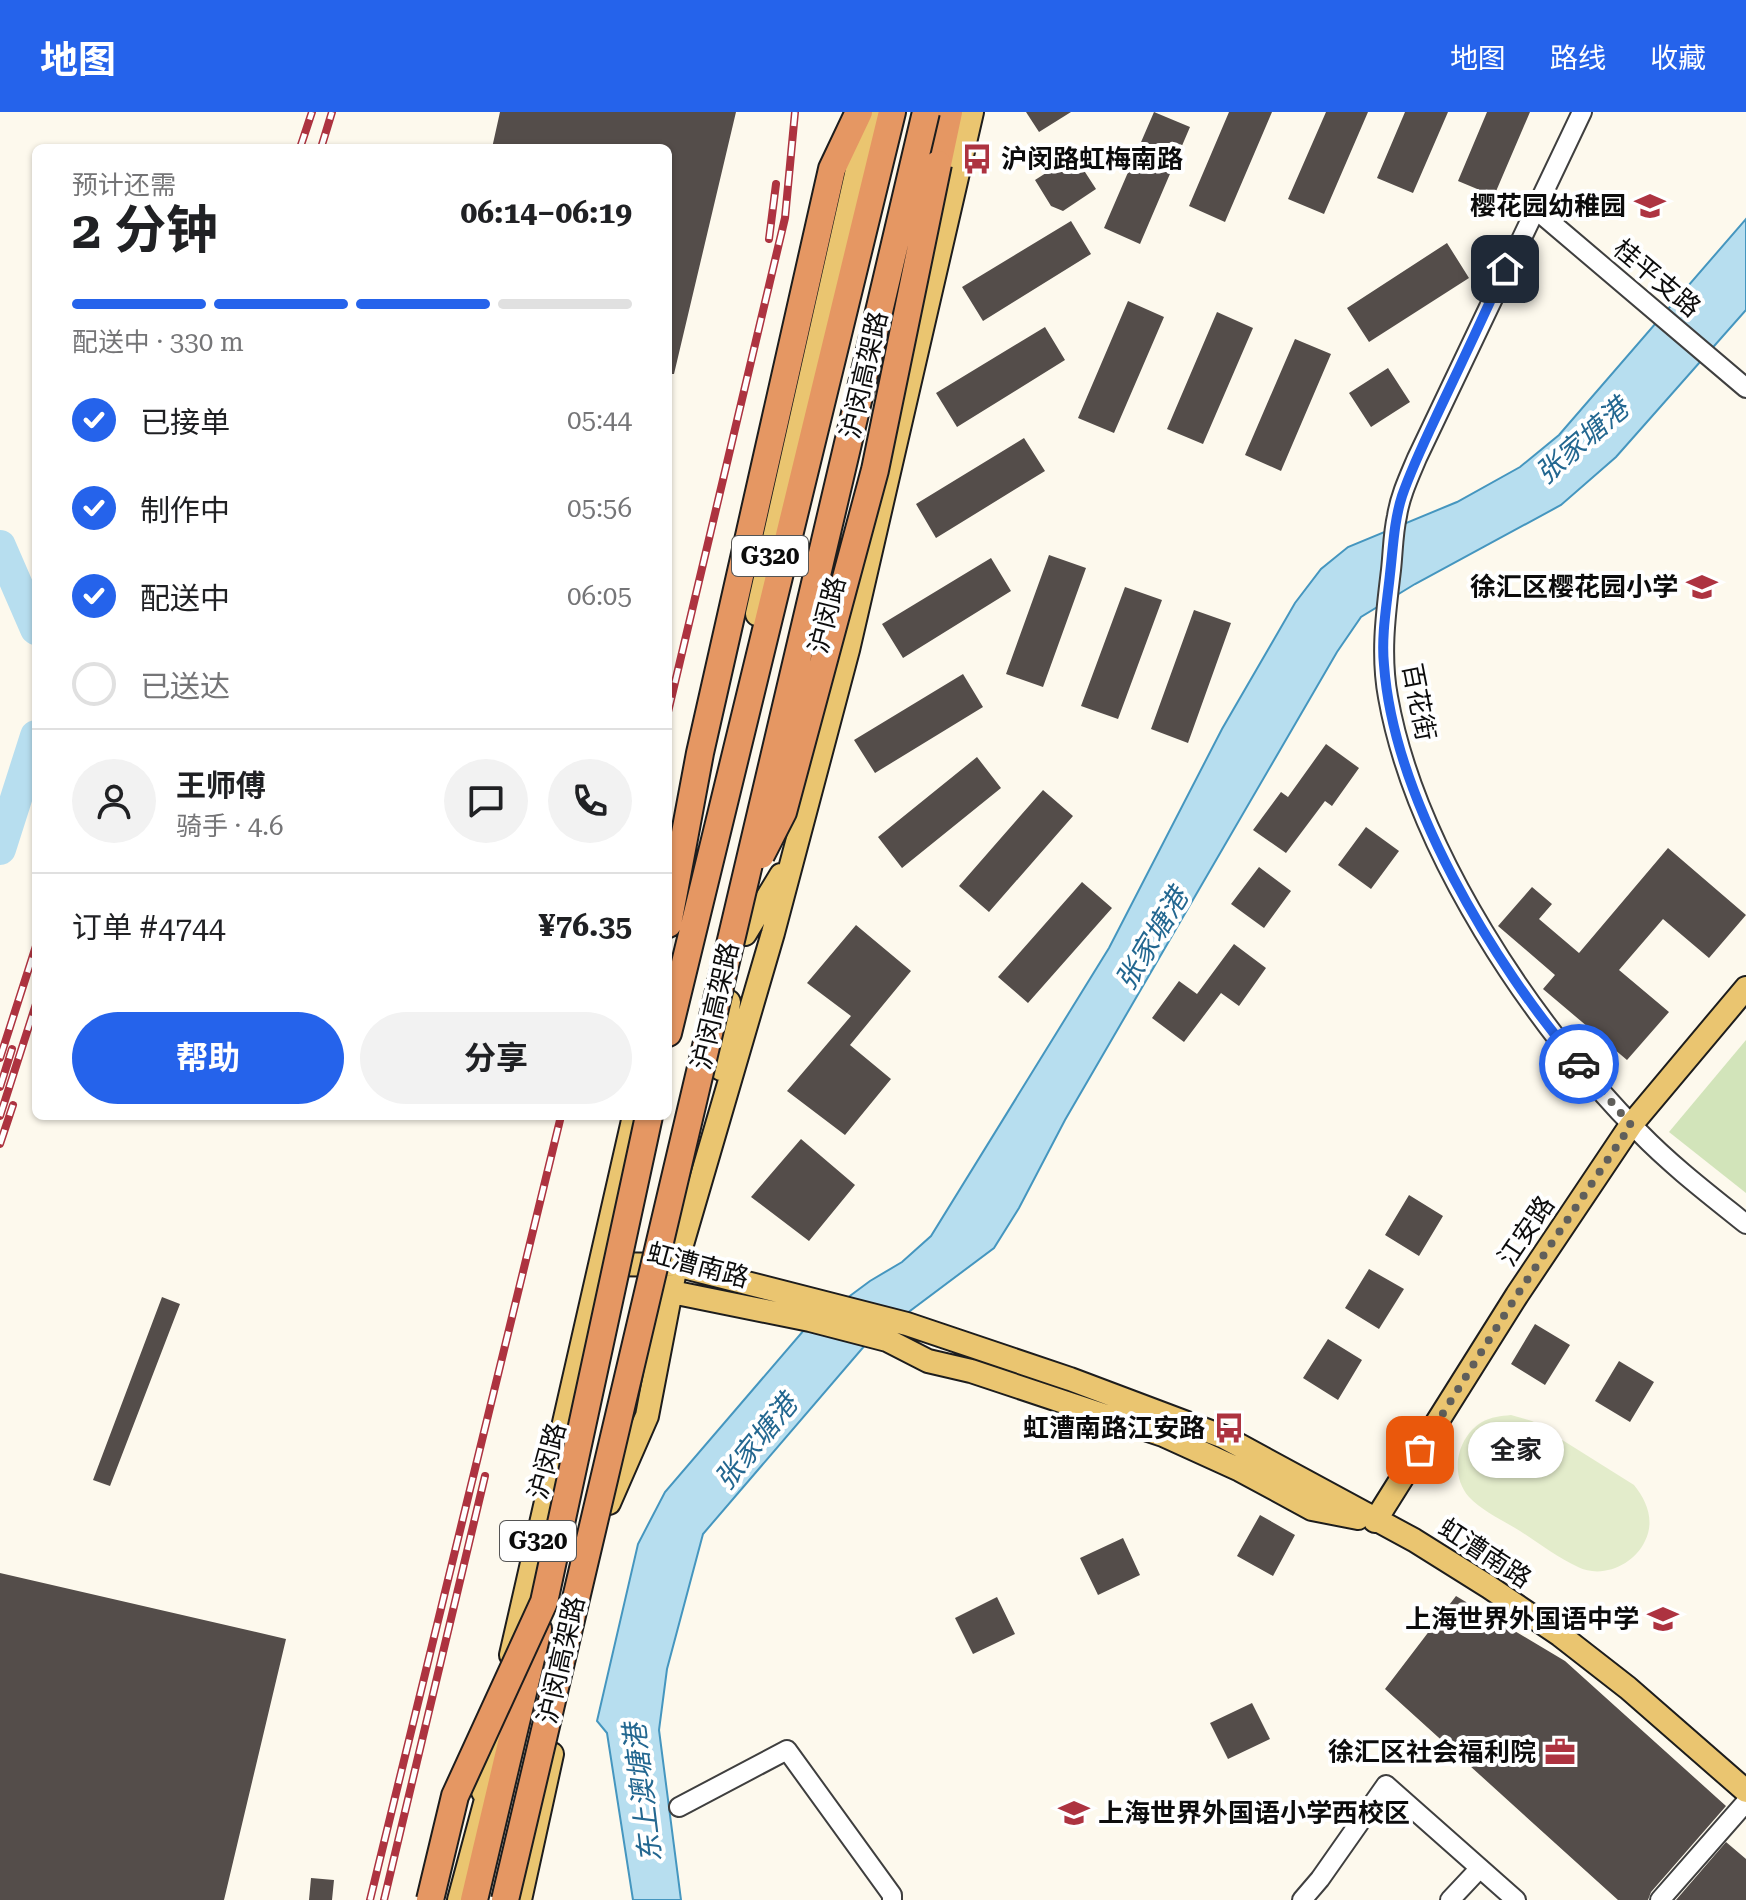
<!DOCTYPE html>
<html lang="zh">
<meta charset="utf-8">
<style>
body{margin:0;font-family:"Roboto Serif","Noto Sans SC",serif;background:#f2f2f2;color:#202124;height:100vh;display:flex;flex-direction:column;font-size:30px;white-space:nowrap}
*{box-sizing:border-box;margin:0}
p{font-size:26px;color:#757577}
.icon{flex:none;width:44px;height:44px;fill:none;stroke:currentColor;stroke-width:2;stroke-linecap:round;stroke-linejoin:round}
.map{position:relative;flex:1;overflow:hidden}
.details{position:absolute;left:32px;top:32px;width:640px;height:976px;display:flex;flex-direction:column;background:#fff;border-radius:12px;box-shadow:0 2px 6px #0004}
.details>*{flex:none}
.pin{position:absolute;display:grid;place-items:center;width:68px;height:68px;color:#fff;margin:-34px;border-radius:16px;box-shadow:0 4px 12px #0006}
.courier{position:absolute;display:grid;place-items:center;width:80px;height:80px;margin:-40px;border:6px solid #2563eb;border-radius:50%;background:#fff;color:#222;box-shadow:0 2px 10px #0007}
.bubble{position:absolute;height:56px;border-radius:28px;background:#fff;box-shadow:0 2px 6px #0004;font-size:26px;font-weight:700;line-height:56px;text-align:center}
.overview em{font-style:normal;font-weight:700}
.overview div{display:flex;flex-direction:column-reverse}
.overview{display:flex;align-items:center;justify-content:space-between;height:136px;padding:0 40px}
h1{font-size:52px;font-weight:700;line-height:60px}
.bar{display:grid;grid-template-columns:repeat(4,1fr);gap:12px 8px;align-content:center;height:96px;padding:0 40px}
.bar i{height:10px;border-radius:6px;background:#e0e0e0}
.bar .active{background:#2563eb}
.bar p{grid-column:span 4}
.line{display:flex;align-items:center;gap:20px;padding:0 40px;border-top:2px solid #e0e0e0}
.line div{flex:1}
.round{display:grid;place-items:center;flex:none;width:84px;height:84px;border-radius:42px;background:#f2f2f2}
ol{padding:0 40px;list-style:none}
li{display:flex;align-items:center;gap:24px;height:88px}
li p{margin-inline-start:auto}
li .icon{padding:8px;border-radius:50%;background:#2563eb;color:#fff;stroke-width:4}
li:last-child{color:#757577}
li i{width:44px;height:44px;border:4px solid #e0e0e0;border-radius:50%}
.cta{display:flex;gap:16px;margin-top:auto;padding:16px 40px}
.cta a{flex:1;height:92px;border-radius:48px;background:#2563eb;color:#fff;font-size:32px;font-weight:700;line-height:92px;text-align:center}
.cta a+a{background:#f2f2f2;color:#202124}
header{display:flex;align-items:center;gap:48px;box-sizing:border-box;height:112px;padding:0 40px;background:#2563eb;color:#fff}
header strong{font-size:38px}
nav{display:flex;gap:44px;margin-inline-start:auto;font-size:28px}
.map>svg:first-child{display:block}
</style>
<header>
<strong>地图</strong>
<nav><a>地图</a><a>路线</a><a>收藏</a></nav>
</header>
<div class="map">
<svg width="1746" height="1788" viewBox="0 0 1746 1788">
<rect width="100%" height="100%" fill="#fdf9ed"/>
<path fill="#d2e4ba" d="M1746,928V1081L1669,1020Z"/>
<path fill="#e3eccb" d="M1511,1303L1532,1309L1634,1373C1647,1389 1655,1409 1645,1429C1634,1453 1602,1467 1578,1455C1558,1446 1539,1431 1520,1419C1504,1409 1482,1399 1469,1385C1449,1362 1457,1325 1482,1310C1491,1305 1501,1304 1511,1303Z"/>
<path fill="#b7deef" stroke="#4596bf" stroke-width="2" d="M1746,107V198L1616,345L1561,393L1415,472L1361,505L1337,540L1065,1008L1019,1096L994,1136L866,1232L703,1422L667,1557L659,1618L681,1788H633L607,1621L597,1609L638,1432L665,1380L804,1218L870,1169L902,1150L931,1124L1109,836L1222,617L1295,491L1321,457L1348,435L1457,390L1520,355L1559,323Z"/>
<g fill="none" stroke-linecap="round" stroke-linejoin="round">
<path stroke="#b7deef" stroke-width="32" d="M0,434L36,517
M0,737L36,624"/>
</g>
<path fill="#544d4a" d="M500,0H736L674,262H668V36H492Z
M1026,0H1071L1039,20Z
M1154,0L1190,15L1140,132L1104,116Z
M1229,0H1272L1225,110L1189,94Z
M1326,0H1368L1324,102L1288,87Z
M1405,0H1448L1413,81L1377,66Z
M1487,0H1530L1494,84L1458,69Z
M1074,43L1096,77L1063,99L1051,94L1035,68Z
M1071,109L1091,142L983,209L962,175Z
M1447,131L1469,166L1369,230L1347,196Z
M1128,189L1164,205L1114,321L1078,306Z
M1217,200L1253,216L1203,332L1167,317Z
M1045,215L1065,248L957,315L936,281Z
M1295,227L1331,242L1281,359L1245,343Z
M1388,256L1410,290L1371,315L1349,281Z
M1024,326L1045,359L936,426L916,392Z
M1049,443L1086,456L1043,575L1006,562Z
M991,446L1011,479L903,546L882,512Z
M1125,475L1162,488L1118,607L1081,594Z
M1194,498L1231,511L1188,631L1151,617Z
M963,562L983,595L875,661L854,628Z
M1326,632L1359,656L1332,694L1325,689L1286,741L1253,718L1281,680L1288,685Z
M977,645L1001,676L902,756L878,725Z
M1043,678L1073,704L989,800L959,774Z
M1366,715L1399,739L1371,777L1338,753Z
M1668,736L1746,803L1709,846L1663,807L1619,858L1669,900L1627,948L1543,877L1555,863L1498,814L1532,775L1552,792L1539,807L1579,841Z
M1259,755L1291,779L1264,816L1231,792Z
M1082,770L1112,796L1028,891L998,865Z
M856,813L911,859L850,933L891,967L845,1023L787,979L851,904L807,871Z
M1234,832L1266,856L1239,894L1221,881L1184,930L1152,906L1179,869L1197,882Z
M801,1027L855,1073L809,1129L751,1085Z
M1409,1083L1443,1104L1419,1144L1385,1123Z
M1369,1157L1404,1177L1379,1217L1345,1196Z
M162,1185L180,1192L110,1374L93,1368Z
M1535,1212L1570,1233L1545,1273L1511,1252Z
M1328,1227L1362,1248L1338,1288L1303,1266Z
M1619,1249L1654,1270L1630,1310L1595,1289Z
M1260,1403L1295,1423L1273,1464L1237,1444Z
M1123,1426L1140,1463L1098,1483L1080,1446Z
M0,1461L286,1527L224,1788H0Z
M1456,1484L1565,1549L1726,1694L1651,1780L1648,1788H1618L1385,1577Z
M997,1485L1015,1522L973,1542L955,1506Z
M1252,1591L1270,1627L1228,1647L1210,1611Z
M1726,1730L1746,1747V1788H1676Z
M311,1766L334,1768L332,1788H309Z"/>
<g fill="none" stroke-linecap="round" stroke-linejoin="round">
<g stroke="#3f3f3f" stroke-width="22">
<path id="minor" d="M1582,0L1417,346C1409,365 1400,384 1397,404C1393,421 1393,440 1391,458C1386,500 1380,542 1388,585C1415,737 1532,913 1640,1021C1672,1054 1710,1083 1746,1112
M1534,96L1746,276
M679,1695L787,1638L892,1783V1788
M1302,1788L1320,1767L1386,1673L1516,1788
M1450,1788L1480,1756
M1660,1788L1746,1690"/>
</g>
<g stroke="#1d1d1d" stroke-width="26">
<path id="major" d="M757,502L870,0
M745,822L781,763
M721,957L729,890
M601,1152L676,1153L907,1212L1070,1267L1224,1325L1414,1428L1489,1475L1560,1523L1628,1576L1746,1679
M657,1177L810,1208L887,1228L928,1249L971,1259L1163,1323L1240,1358L1312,1397L1358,1406
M609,1391L647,1304L676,1153L773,821L848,538L972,0
M1375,1409L1517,1183L1631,1013L1746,876
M511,1543L634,1004
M483,1680L495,1612
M459,1788L491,1669
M520,1788L552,1642"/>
</g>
<g stroke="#1d1d1d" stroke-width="30">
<path id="highway" d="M938,52L949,0
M668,812L700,641L832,57L859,0
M668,921L892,0
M474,1788L538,1517"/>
</g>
<use href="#minor" stroke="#fff" stroke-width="18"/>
<use href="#major" stroke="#eac570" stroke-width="22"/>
<use href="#highway" stroke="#e59763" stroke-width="26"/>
<g stroke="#ad3340" stroke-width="8">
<path id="rail" d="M300,36L312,0
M321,36L332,0
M769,127L776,72
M668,600L785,106L795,0
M0,946L36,834
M0,975L12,937
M0,1004L36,892
M0,1032L13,993
M370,1788L561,1004
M384,1788L485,1364"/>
</g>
<use href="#rail" stroke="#fff" stroke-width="5" stroke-dasharray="15" stroke-linecap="butt"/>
<g stroke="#1d1d1d" stroke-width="30" stroke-linecap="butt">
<path id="highway-bridge" d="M761,743L783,700L875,358L938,52
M430,1788L455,1684L544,1490L649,1004
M505,1788L926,0"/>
</g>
<use href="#highway-bridge" stroke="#e59763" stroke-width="26"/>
</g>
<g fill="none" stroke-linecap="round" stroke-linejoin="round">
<path stroke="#605f5b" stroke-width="8" stroke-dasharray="0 14.4" d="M1420,1338L1517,1183L1631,1013L1579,952"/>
<path stroke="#2563eb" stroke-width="10" d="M1505,157C1485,201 1464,246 1443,290C1429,320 1413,352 1402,384C1394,409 1393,436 1390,462C1387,492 1381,523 1384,553C1394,687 1493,852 1579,952"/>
</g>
<defs>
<g id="bus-bare" transform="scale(2.4)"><path d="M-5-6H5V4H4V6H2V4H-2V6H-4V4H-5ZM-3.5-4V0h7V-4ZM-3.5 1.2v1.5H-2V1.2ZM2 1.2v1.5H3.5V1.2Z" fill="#ad3340" stroke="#fff" stroke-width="2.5" paint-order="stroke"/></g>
<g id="school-bare" transform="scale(2.4)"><path d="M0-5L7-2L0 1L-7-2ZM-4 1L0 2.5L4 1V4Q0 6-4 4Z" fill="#ad3340" stroke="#fff" stroke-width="2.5" paint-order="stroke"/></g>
<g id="office-bare" transform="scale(2.4)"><path d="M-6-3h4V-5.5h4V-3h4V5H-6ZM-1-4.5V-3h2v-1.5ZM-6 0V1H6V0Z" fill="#ad3340" stroke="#fff" stroke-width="2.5" paint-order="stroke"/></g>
</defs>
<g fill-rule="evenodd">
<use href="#bus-bare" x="977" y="47"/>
<use href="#school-bare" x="1650" y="94"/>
<use href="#school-bare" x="1702" y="475"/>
<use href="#bus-bare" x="1229" y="1316"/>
<use href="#school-bare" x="1663" y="1507"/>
<use href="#office-bare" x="1560" y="1640"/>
<use href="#school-bare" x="1074" y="1701"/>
</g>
<g text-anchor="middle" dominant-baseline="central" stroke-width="8" stroke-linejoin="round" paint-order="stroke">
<g fill="#fff" stroke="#555" stroke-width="2">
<rect x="732" y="424" width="76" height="40" rx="6"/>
<rect x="500" y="1409" width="76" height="40" rx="6"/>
</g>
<g font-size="24" font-weight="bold" fill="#0c0c0c">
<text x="770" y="444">G320</text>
<text x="538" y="1429">G320</text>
</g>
<g font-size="26" font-weight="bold" fill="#0c0c0c" stroke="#fff" text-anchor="end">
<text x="1001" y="47" text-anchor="start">沪闵路虹梅南路</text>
<text x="1626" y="94">樱花园幼稚园</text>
<text x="1678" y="475">徐汇区樱花园小学</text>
<text x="1205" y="1316">虹漕南路江安路</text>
<text x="1639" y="1507">上海世界外国语中学</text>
<text x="1536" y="1640">徐汇区社会福利院</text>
<text x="1098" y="1701" text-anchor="start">上海世界外国语小学西校区</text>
</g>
<g font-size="26" fill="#0c0c0c" stroke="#fff">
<text transform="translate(1657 166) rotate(40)">桂平支路</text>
<text transform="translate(864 263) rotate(-77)">沪闵高架路</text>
<text transform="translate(827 503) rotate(-76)">沪闵路</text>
<text transform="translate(1419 590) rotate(79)">百花街</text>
<text transform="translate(715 894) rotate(-77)">沪闵高架路</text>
<text transform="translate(1526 1119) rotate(-56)">江安路</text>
<text transform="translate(698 1153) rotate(15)">虹漕南路</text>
<text transform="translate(547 1349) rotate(-75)">沪闵路</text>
<text transform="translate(1485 1441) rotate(33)">虹漕南路</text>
<text transform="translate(561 1548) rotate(-77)">沪闵高架路</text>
</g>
<g font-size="28" font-style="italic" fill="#236790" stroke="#fff">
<text transform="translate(1582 329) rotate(-41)">张家塘港</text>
<text transform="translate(1152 827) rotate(-59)">张家塘港</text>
<text transform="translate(756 1330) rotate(-51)">张家塘港</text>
<text transform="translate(643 1681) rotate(-97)">东上澳塘港</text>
</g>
</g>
</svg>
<div class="pin" style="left:1420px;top:1338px;background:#ea580c"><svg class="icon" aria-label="bag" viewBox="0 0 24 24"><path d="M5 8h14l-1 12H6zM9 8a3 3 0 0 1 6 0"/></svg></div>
<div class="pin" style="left:1505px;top:157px;background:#1f2937"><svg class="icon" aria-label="home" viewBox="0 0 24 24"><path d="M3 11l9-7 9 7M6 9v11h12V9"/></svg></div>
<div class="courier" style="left:1579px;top:952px"><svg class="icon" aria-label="car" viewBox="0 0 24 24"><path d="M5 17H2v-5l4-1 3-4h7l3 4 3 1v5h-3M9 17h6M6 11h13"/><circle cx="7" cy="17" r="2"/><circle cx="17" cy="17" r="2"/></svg></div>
<div class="bubble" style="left:1468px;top:1310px;width:96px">全家</div>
<section class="details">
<div class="overview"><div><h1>2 分钟</h1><p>预计还需</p></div><em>06:14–06:19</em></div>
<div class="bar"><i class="active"></i><i class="active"></i><i class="active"></i><i></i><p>配送中 · 330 m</p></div>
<ol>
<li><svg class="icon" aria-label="check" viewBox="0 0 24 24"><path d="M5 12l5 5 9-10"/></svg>已接单<p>05:44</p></li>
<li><svg class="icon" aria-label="check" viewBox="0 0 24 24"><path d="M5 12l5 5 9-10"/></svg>制作中<p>05:56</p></li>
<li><svg class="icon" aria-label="check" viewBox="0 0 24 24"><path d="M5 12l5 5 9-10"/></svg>配送中<p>06:05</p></li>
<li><i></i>已送达</li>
</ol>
<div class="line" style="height:144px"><a class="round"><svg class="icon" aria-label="person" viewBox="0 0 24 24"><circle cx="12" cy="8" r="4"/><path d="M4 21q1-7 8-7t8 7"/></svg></a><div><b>王师傅</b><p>骑手 · 4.6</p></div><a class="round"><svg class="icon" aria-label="chat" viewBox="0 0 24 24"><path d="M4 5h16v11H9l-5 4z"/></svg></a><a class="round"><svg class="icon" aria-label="phone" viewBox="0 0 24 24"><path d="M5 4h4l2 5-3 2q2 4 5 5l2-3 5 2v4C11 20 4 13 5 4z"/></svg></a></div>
<div class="line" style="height:104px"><div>订单 #4744</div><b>¥76.35</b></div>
<div class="cta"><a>帮助</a><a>分享</a></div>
</section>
</div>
